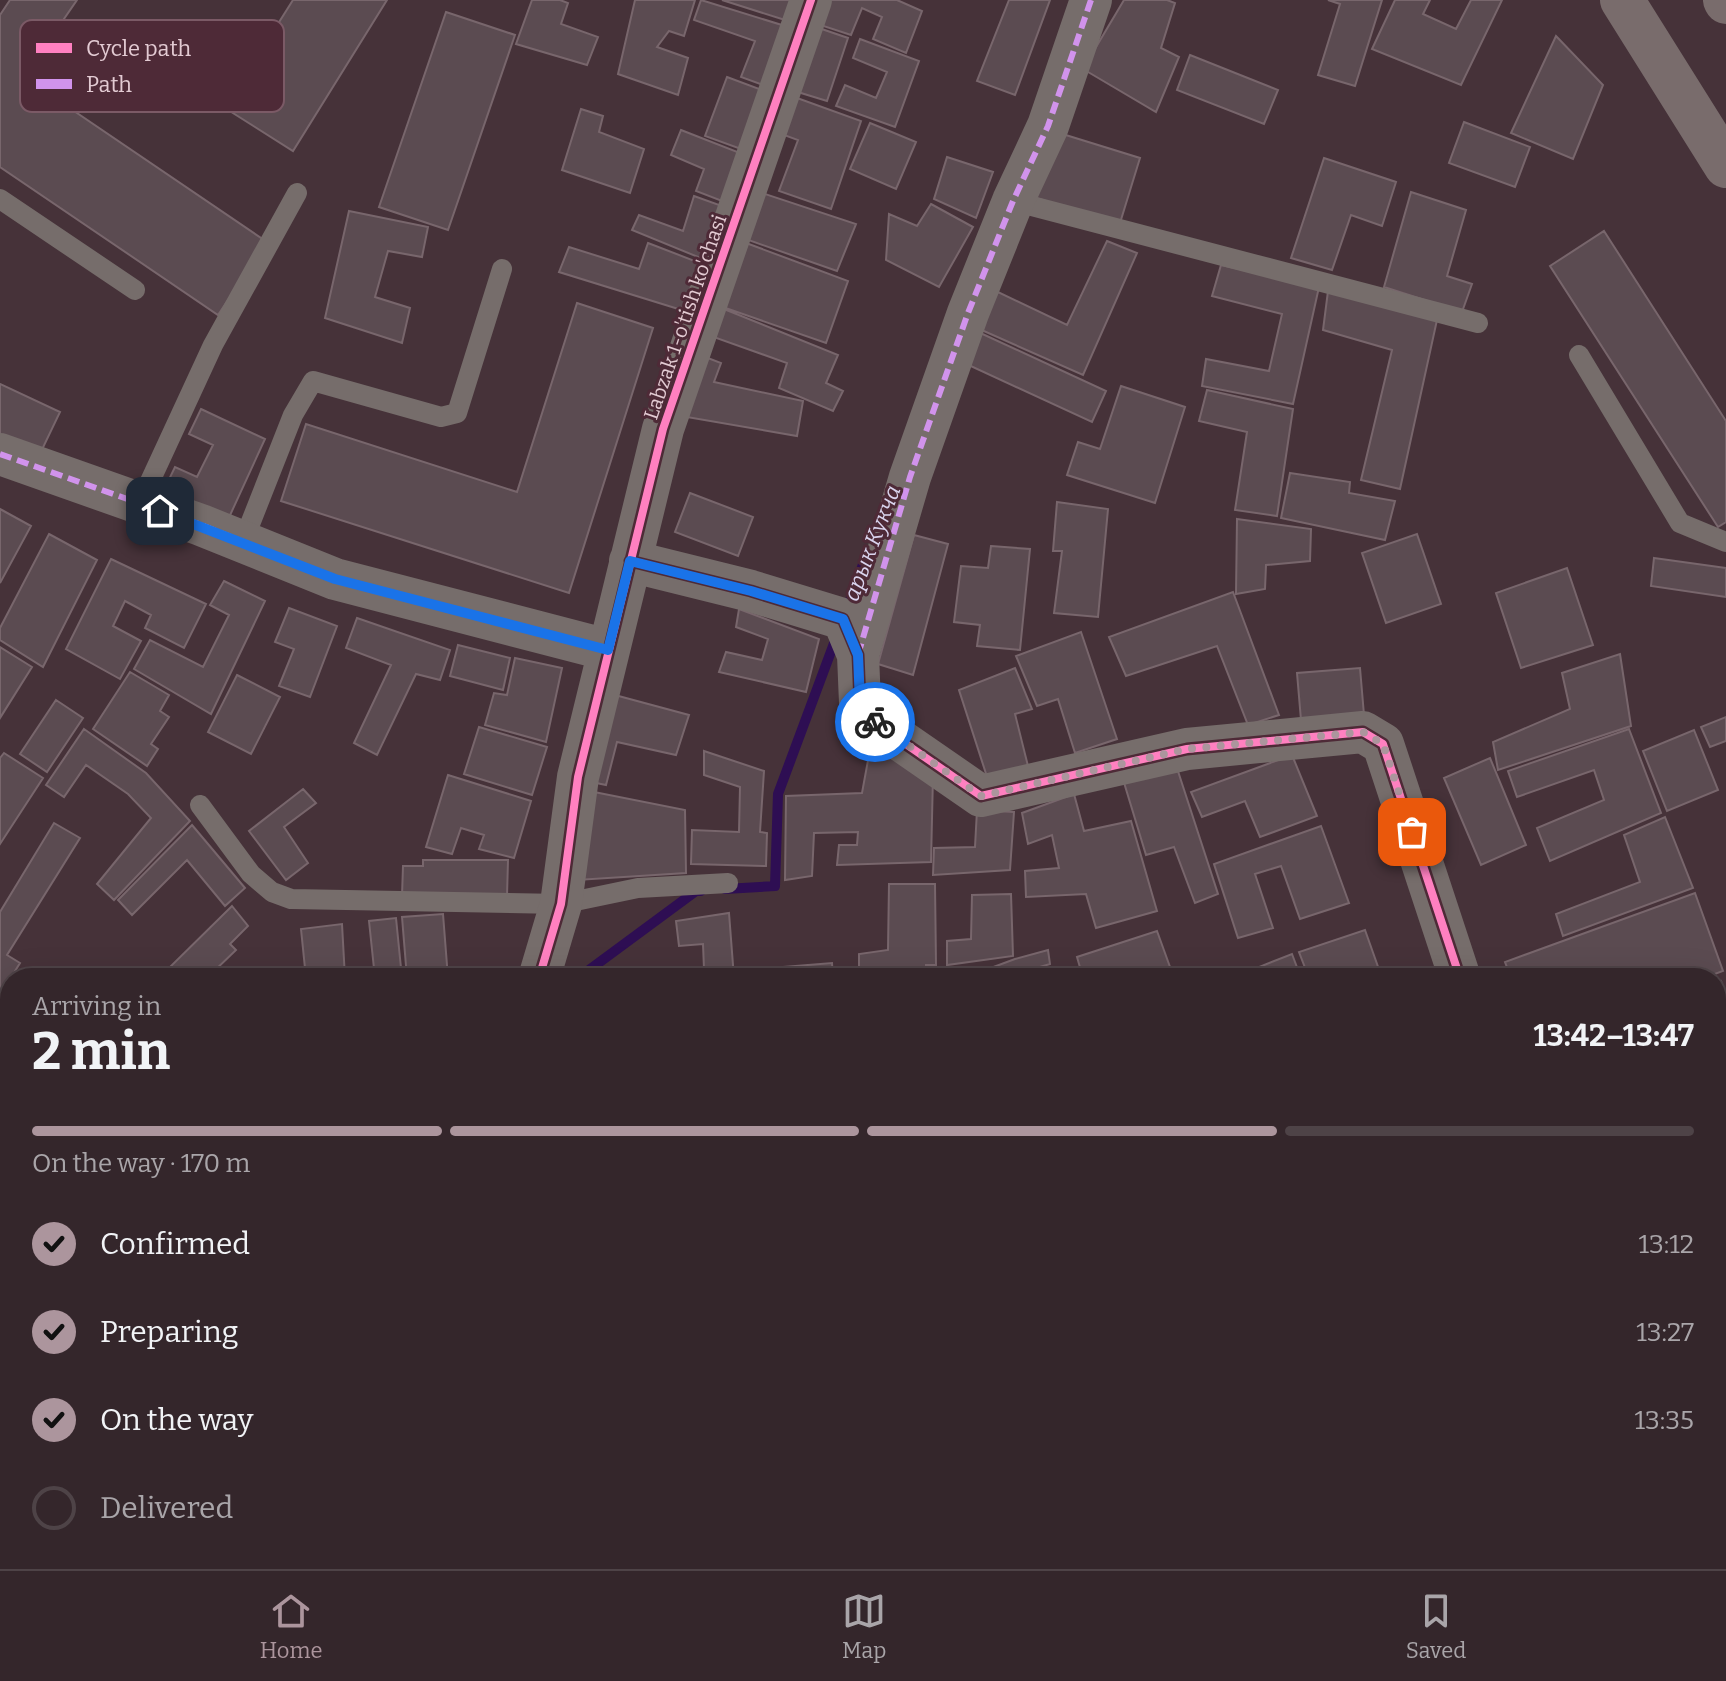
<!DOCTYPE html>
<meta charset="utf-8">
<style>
body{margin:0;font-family:Bitter,serif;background:#3c2e33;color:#f1f3f6;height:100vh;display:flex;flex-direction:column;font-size:30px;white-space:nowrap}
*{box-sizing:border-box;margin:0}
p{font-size:26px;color:#a9a5a9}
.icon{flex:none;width:44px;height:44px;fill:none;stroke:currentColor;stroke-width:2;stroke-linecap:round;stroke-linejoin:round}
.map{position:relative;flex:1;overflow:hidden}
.details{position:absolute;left:0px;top:968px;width:1726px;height:602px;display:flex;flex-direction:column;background:#34262b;border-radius:32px 32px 0 0;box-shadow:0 8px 32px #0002,0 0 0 2px #4e4347}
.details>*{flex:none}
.pin{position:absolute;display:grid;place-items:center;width:68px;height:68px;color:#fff;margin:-34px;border-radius:16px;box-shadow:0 4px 12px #0006}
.courier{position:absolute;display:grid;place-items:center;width:80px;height:80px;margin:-40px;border:6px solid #1a73e8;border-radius:50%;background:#fff;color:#222;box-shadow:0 2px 10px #0007}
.head em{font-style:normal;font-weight:700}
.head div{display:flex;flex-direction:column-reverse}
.head{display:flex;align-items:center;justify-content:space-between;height:136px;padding:0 32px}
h1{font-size:52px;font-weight:700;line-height:60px}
.bar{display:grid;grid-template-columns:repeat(4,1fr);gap:12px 8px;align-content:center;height:96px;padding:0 32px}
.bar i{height:10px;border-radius:6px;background:#4e4347}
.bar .active{background:#ac959d}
.bar p{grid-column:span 4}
ol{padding:0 32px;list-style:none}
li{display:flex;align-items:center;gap:24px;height:88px}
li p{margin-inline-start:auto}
li .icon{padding:8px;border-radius:50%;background:#ac959d;color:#111;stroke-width:4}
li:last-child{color:#a9a5a9}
li i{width:44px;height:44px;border:4px solid #4e4347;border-radius:50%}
.tab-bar{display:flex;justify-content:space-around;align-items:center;height:112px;border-top:2px solid #4e4347;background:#34262b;font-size:22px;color:#a9a5a9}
.tab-bar a{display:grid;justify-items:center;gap:4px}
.tab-bar .active{color:#ac959d}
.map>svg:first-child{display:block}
</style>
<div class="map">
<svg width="1726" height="1569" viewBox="0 0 1726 1569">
<rect width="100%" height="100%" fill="#463239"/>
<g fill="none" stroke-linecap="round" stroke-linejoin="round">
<path stroke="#2e0e53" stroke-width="10" d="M846,612L866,556
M725,889L775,886L778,794L836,638
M587,978L589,970L696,891H701
M692,1560L707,1569"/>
</g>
<path fill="#5b4b51" stroke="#78666c" stroke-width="2" d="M10,0H77L24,77L267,242L218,315L0,167V15Z
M293,0H387L293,151L225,108Z
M532,0H560L568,3L561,24L598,37L587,65L516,44Z
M635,0H695L684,36L669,31L657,47L688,58L678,95L618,74Z
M701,0L785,26L763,85L741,77L755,41L694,20Z
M722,0H794L785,20Z
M821,0H897L922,11L906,53L873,39L882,17L862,8L851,35L811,22Z
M1009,0H1050L1015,95L977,81Z
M1124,0H1167L1175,3L1161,48L1179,57L1156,112L1083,69Z
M1328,0H1382L1355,86L1318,75L1340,4Z
M1395,0H1430L1423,14L1456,29L1471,0H1502L1461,85L1372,49Z
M446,12L515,35L448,230L379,207Z
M810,25L848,38L827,101L788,89Z
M1556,36L1603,85L1573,159L1511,133Z
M860,39L919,61L895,127L836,106L845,85L876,98L887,72L853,58Z
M1190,55L1278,90L1264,124L1177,90Z
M727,77L762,90L741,149L705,136Z
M786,94L861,121L831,209L779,191L798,140L773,131Z
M581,109L603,116L599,132L644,149L630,193L562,170Z
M1464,122L1530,147L1515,187L1449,163Z
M870,123L916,142L896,189L850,169Z
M681,130L740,153L722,201L696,191L704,169L671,155Z
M1056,132L1140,158L1120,223L1036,198Z
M947,157L993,172L976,218L934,199Z
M1324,158L1396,182L1382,226L1351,215L1332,270L1291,258Z
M753,190L856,224L837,271L737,236Z
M1411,192L1466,210L1447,276L1472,284L1462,312L1384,287Z
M694,196L722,206L703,259L632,230L639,215L683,231Z
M931,204L973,227L939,287L886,260L889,214L917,226Z
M349,211L428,227L422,257L388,251L375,297L410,308L402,343L325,318Z
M1604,231L1726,421V522L1718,527L1550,266Z
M738,240L848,281L826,343L714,304Z
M1107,241L1137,253L1083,375L977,328L998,292L1067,325Z
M648,243L705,265L688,312L559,272L569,247L639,269Z
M1221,265L1319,287L1293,404L1202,386L1206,359L1269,371L1282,314L1212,296Z
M1328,291L1437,320L1400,489L1361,480L1392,350L1323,330Z
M577,303L653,328L569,593L281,501L306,424L517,492Z
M714,305L838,355L826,383L843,391L833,411L779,388L787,363L705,334Z
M976,331L1106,391L1092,422L962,362Z
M700,355L721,363L714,382L803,401L797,436L681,416Z
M0,384L60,412L38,458L0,440Z
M1121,386L1185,407L1155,503L1067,475L1078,442L1100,449Z
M1207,390L1293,409L1277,516L1235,510L1247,432L1199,421Z
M201,409L265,439L226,524L160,498L175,467L197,477L213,445L189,434Z
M1290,473L1350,482L1349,493L1395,501L1385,540L1281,518Z
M690,493L753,517L738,556L675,532Z
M1057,502L1108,509L1098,617L1054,613L1062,551H1053Z
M0,509L31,526L0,583Z
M1237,519L1311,529L1310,561L1266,565L1265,589L1236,594Z
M49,534L97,560L43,667L0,640V628Z
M1417,534L1441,604L1386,623L1362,553Z
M914,535L948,544L913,675L878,664Z
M991,546L1030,549L1020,650L977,646L980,625L954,622L961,566L988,568Z
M1654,558L1726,568V597L1651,586Z
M111,559L206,604L184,648L145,628L151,615L125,601L113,626L141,641L120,679L66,649Z
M1567,568L1593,645L1521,668L1496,593Z
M224,581L265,601L211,714L134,669L150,640L203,667L229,615L210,605Z
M1233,592L1279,715L1248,725L1217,646L1126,676L1109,637Z
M289,608L337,626L310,697L279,686L294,649L275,642Z
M739,609L819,639L806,692L719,672L726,652L762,660L768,639L736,627Z
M357,618L450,650L440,680L416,674L377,755L354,743L391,665L346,648Z
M1081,632L1117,739L1075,753L1058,699L1037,706L1016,656Z
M458,645L510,658L503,690L450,676Z
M0,647L32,667L0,718Z
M1620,654L1631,726L1498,770L1493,742L1570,709L1562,673Z
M515,658L562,668L546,742L485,725L494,693L507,695Z
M1015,668L1032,709L1015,714L1029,770L989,783L959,690Z
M1360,668L1364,715L1301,720L1297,673Z
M130,672L169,695L160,711L169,717L151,744L158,749L147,766L93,729Z
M237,675L280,697L251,754L208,732Z
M600,691L689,715L676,755L617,742L606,785L582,780Z
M56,700L83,718L47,772L20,754Z
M1726,717V741L1710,747L1701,727Z
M479,727L547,747L532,795L464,774Z
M84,729L146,773L190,821L114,900L97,884L151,818L128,794L86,765L64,797L46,785Z
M1629,729L1661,813L1550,861L1537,828L1604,800L1594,770L1517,797L1508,771Z
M1694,730L1718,790L1667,811L1643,751Z
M871,744L933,775L931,862L837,865L839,845H857L858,832L814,833L812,876L785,880L786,796L862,793Z
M704,751L764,771L760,832L767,833L766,866L691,864L692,830L739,832L740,787L704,775Z
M4,753L43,778L0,844V758Z
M1292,755L1317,816L1260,837L1245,801L1202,817L1191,792Z
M1490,758L1526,845L1481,865L1444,778Z
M1175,762L1218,894L1195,903L1174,847L1146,855L1122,776Z
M448,775L531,801L514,858L479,849L484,835L461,828L452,854L426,847Z
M303,789L316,803L284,827L308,863L286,880L249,831Z
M584,790L685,810L686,873L577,880Z
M1074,794L1084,831L1131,821L1157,911L1096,928L1086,894L1026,897L1025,871L1059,868L1052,835L1028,844L1022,813Z
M977,810L1014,812L1010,870L933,875L934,848L975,847Z
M1665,817L1693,888L1563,936L1556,914L1640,882L1624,835Z
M54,823L80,838L7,955L20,963L2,992L0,991V912Z
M192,825L245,888L225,906L187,860L132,915L118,900Z
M1321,826L1349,903L1300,919L1281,866L1255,874L1273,928L1238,938L1214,864Z
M423,860H508L507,896H402L403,866H423Z
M889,884H935L936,965H926V978H859V954L888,950Z
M1695,893L1723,971L1704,978H1511L1505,962Z
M1011,894L1013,956L947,965V941L971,939L972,895Z
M232,906L248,926L230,944L236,950L210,975L213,978H178L169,968Z
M729,913L734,978H685V972L704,969L703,944L679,946L676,921Z
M443,914L448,978H407L402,917Z
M396,918L402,978H375L369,921Z
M342,924L345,978H306L301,929Z
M1365,930L1382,978H1309L1299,952Z
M1157,931L1174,978H1083L1077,957Z
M1048,950L1050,964L1023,972L1025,978H970L969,976L1015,959Z
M1292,954L1301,978H1251L1249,971Z
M832,963L833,978H785L784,967Z
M1721,981L1726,994V1061L1716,1064V982Z
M1726,1065V1169L1716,1173V1069Z
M0,1161L10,1162V1326H0Z
M1726,1277V1306L1716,1310V1281Z
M1716,1392L1726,1416V1428L1716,1432Z
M1726,1428V1461L1716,1465V1432Z
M1726,1471V1519L1716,1494V1475Z
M6,1503L10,1504V1560H15L13,1569H0V1534Z
M494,1560H549L550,1569H494Z
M603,1560H633L640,1569H600L597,1566Z
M759,1560H889L890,1569H830V1565L759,1566Z
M985,1560H1015L1018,1569H989Z
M1052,1560H1111L1114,1569H1055Z
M1231,1560H1253L1256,1569H1205Z
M1482,1560H1600L1603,1569H1461Z"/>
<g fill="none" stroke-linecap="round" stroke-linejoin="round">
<path stroke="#766d6b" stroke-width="20" d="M0,199L135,290
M1013,201L1478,323
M1579,355L1680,523L1726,542
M140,503L213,345L297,193
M243,542L293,415L313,381L441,417L457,413L502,269
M200,805L251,874L272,892L291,899L561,904L638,888L728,883"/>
<path stroke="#766d6b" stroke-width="42" d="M0,454L201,525L335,579L608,650
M630,561L751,591L843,619L858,655L860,703L874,722L981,796L1187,749L1363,732L1383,744L1460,978
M858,655L910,477L968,313L1013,201L1048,126L1091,0
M539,978L561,904L578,777L663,429L811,0
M1716,1225L1726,1221
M658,1560L665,1569
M1154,1560L1157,1569
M1669,1560L1672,1569"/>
<path stroke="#796c6c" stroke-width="44" d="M1622,0L1726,166
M1725,0L1726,2"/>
<path stroke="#d193ec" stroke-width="6" stroke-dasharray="12 6" stroke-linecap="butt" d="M0,454L201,525L335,579L608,650
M858,655L910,477L968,313L1013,201L1048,126L1091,0
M1716,1225L1726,1221
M658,1560L665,1569
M1154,1560L1157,1569
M1669,1560L1672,1569"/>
<g stroke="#4e2a37" stroke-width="13">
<path id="cycleway" d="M630,561L751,591L843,619L858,655L860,703L874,722L981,796L1187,749L1363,732L1383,744L1460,978
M539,978L561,904L578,777L663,429L811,0"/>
</g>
<use href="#cycleway" stroke="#ff80c0" stroke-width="8"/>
</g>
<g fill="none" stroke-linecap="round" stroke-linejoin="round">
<path stroke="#ac959d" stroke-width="8" stroke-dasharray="0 14.4" d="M875,722L981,796L1187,749L1363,732L1383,744L1412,832"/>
<path stroke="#1a73e8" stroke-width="10" d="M160,511L335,579L608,650L630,561L751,591L843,619L858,655L860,703L875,722"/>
</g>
<g text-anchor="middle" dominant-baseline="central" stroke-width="6" stroke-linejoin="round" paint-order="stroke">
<g font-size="20" fill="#e3cbd3" stroke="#4e2a37">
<text transform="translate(685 317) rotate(-71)">Labzak 1-o'tish ko'chasi</text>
</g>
<g font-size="22" font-style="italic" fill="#dad4ee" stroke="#4e2a37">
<text transform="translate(872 543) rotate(-69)">арык Кукча</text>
</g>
</g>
<rect x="20" y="20" width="264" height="92" rx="12" fill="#4e2a37" stroke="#7b5a66" stroke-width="2"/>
<rect x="36" y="43" width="36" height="10" fill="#ff80c0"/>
<rect x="36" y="79" width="36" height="10" fill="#d193ec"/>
<g font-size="22" fill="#e3cbd3">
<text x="86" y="56">Cycle path</text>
<text x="86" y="92">Path</text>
</g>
</svg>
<div class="pin" style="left:1412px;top:832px;background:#ea580c"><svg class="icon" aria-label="bag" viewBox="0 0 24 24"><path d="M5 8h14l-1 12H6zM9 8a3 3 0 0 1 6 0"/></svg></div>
<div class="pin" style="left:160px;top:511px;background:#1f2937"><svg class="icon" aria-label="home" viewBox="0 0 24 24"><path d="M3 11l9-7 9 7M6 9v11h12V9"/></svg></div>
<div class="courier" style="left:875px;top:722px"><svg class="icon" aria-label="bike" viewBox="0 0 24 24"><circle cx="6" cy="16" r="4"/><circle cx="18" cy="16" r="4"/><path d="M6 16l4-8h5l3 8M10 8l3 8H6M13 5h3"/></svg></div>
<section class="details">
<div class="head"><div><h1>2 min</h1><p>Arriving in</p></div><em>13:42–13:47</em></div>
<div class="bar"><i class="active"></i><i class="active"></i><i class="active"></i><i></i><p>On the way · 170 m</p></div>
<ol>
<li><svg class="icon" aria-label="check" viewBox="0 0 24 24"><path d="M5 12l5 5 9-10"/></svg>Confirmed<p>13:12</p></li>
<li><svg class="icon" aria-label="check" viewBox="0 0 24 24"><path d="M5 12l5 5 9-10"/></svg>Preparing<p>13:27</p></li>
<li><svg class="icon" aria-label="check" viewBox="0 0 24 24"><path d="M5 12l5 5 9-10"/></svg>On the way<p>13:35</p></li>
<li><i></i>Delivered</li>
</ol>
</section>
</div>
<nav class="tab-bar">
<a class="active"><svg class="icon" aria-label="home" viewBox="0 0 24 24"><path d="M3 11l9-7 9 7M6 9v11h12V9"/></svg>Home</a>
<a><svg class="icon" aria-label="map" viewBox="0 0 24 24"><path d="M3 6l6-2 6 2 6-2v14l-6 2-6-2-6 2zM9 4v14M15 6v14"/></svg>Map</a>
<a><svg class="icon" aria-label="saved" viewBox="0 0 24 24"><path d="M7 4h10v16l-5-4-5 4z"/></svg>Saved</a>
</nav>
